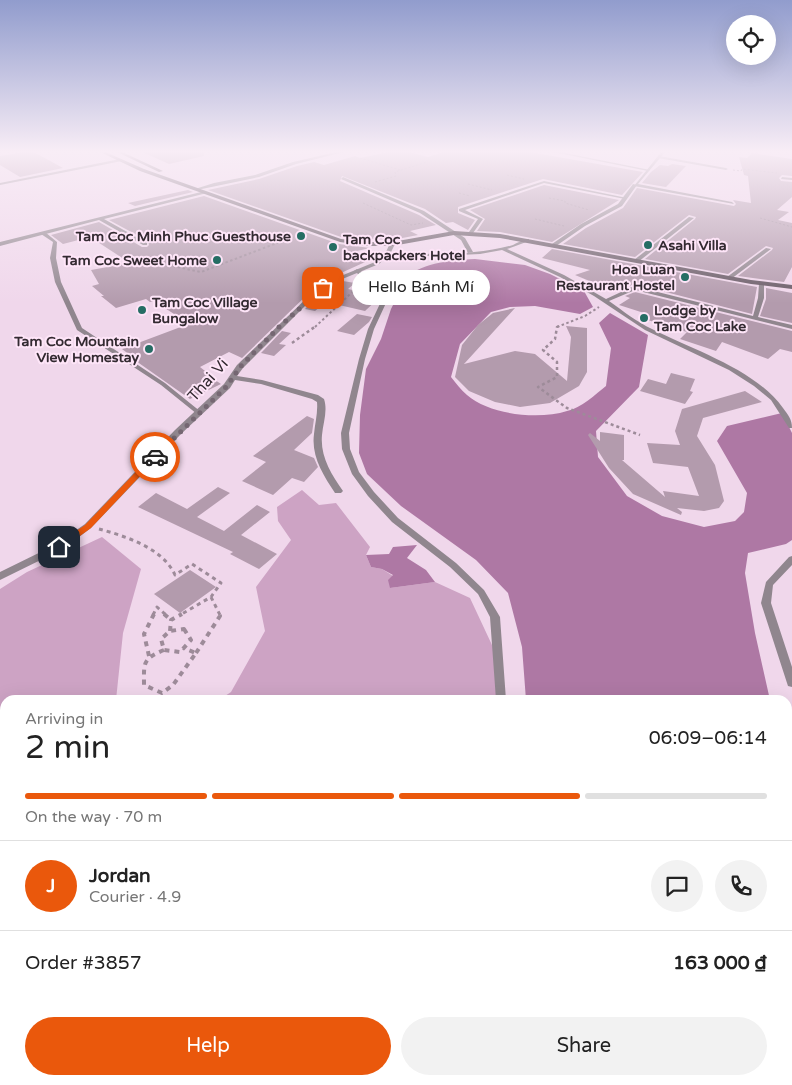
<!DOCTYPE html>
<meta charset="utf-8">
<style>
body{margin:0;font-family:"Varela Round",sans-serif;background:#f2f2f2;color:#222;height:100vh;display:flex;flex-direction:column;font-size:19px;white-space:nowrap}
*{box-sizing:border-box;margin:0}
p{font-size:16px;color:#767676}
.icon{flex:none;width:28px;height:28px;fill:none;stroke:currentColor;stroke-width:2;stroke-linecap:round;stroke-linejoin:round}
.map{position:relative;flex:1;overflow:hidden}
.sheet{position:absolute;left:0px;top:695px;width:792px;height:390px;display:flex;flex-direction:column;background:#fff;border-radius:15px 15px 0 0;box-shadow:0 5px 20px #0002}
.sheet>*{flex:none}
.fabs{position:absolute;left:726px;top:15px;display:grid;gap:10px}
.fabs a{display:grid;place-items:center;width:50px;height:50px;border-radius:50%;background:#fff;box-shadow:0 5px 20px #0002;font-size:25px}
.pin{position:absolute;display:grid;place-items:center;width:42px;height:42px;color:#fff;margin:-21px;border-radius:10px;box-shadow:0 2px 8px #0006}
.courier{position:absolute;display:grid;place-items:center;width:50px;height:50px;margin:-25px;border:4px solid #ea580c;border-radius:50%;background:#fff;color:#222;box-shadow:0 1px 6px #0007}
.bubble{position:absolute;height:35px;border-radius:18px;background:#fff;box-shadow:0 5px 20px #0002;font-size:16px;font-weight:600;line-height:35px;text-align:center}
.head em{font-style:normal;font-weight:600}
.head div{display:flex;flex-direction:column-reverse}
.head{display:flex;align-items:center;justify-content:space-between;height:85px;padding:0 25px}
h1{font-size:32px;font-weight:600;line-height:38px}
.bar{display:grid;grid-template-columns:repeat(4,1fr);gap:8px 5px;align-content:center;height:60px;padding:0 25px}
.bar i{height:6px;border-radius:4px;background:#e0e0e0}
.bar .active{background:#ea580c}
.bar p{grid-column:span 4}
.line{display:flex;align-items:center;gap:12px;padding:0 25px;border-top:1px solid #e0e0e0}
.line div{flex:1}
.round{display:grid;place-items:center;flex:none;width:52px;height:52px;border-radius:26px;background:#f2f2f2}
.button{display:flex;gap:10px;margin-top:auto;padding:10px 25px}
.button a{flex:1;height:58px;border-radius:30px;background:#ea580c;color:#fff;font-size:20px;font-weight:600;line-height:58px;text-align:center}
.button a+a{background:#f2f2f2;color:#222}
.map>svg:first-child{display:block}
</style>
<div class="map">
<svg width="792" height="1085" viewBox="0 0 792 1085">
<rect width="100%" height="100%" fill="#f0d7eb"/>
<path fill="#cda3c4" d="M302,490L319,505L336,503L370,547L366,555L371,567L382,569L393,576L390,588L435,582L470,598L499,660L501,700H219L231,692L265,631L256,587L291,540L278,521L277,507Z
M102,537L141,569L123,633L116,700H5V894L0,890V589L27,572Z
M66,1080H376L370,1085H65Z"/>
<path fill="#ae78a4" d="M475,259L525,265L550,274L584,291L593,307L580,314L535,306L510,307L491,312L460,344L451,377C456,383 461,390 467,395C490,415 539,420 567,411C581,408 596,394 606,386L611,348L599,323L610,313L648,335L639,387L596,431L598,457L627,496L662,516L704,527L735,521L744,512L747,493L717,441L727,426L782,413L792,433V540L786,544L748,553L745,573L755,633L770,700H526L522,647L508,593L476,560L401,506L367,474L359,453L360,415L366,369L381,339L391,309L397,297L399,282C423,262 445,261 475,259Z
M417,545L407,558L426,570L435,582L390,588L388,580L393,575L382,569L371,567L366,555L389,554L393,547Z
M788,782L792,806V1085H370L376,1080H441L445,1085L458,1080H788Z
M0,1062L5,1063V1080H66L65,1085H0Z"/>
<path fill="#b39bad" d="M31,151L43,157L63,168L20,177L0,165V156Z
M140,151H203L204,156L169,164Z
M394,151H404L428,157L447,151H524L643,172L622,195L543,179L458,207V213L475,220L468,230L453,222L446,223L425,209L342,176L340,181L419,215L436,225L410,231L418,235L392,240L341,237L208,190L259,179L297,166L314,162L324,165L355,156L360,158Z
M752,153L792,159V176L782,175L779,178L781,181L792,182V197L777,210L789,212L778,220L792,223V267L784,282L738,276L772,250L773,248L766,246L728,274L645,259L695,219L696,217L689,215L635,257L563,244L586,228L623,208L637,188L734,206L736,204L733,200L751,203L748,176L744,175L739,157L747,158Z
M672,164L686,166L666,187L642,183L651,172L660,165L668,166Z
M544,185L619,200L552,242L500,232L477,231L485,219L470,210Z
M188,190L193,192L135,206L128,203Z
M204,196L339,244L370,248L357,251L374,258L330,278L310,292L242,358L229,352L200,367L205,371L203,372L221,384L190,399L136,361H138L122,349L186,325L185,324L188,323L154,301L150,302L146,299L116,308L101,296H104L92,286L99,284L91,270L130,263L90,237L63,244L51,235L99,222L142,247H147L149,245L148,241L109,220Z
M552,249L757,287L752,314L634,284L616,292L575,275L590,270L542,258Z
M343,281L355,283L348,289L381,296L365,311L326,302L315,311L305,309L316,297Z
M766,288L792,293V323L760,316L766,299Z
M635,292L792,331V352L780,349L768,359L722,342L716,351L680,339L687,332L641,318L643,316H641L644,313L619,305L630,298L625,296Z
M515,308L464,364L515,351L535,354L567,381L571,337L566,326L587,328V372L579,386L550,403L520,407L495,402L469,391L455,377L462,345L478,325L493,313Z
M357,314L372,317L369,322L354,335L337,331Z
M282,331L291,333L279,344L286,345L274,356L261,353Z
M671,373L695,379L690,391L693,392L685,404L640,391L648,379L666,384Z
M745,391L762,402L703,418L697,436L715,465L724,501L719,508L704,511L677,508L682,512L681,515L633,494L609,468L588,435L590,433L600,441V432L624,435V460H622L665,497L663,491L699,496L688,467L653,463L647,443L680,445L675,431L682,409Z
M307,416L314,419L312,433L294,450L314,458L318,467L304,482L292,478L273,495L242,481L266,462L253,456Z
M218,487L230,493L197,517L224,531L257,505L270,512L241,535L277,554L259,569L230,554L233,552L138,507L156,493L187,509Z
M190,570L216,587L180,613L154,594Z"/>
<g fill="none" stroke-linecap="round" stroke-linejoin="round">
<path stroke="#9d8b99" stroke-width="1" stroke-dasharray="2 2" stroke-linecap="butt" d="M360,158L400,170
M733,170L741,171L742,169L777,173
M507,175L524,179
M375,182L396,176L395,172L427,162
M468,184L492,190
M459,193L470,196
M549,198L565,201V203L589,210
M363,203L411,225L423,223
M760,218L792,227
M535,219L564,226"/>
<path stroke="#9d8b99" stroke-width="2" stroke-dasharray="2.5 2.5" stroke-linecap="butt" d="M163,264L201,272L298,235
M315,327L362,283
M557,327L585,316L599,307"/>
<path stroke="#9d8b99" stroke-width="2.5" stroke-dasharray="3 3" stroke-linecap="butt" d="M559,326L557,327L555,339L543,350L557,362V377L538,387L567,408L640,435
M292,343L316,326"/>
<path stroke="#9d8b99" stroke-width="3" stroke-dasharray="4 4" stroke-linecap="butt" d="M99,529C125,536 163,548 175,575L192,564L221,583L211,597L180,615
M211,597L220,615
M153,615L157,607L166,615"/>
<path stroke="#9d8b99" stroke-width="4" stroke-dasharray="5 5" stroke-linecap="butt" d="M164,614L171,620
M184,629L191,640L180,652L164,650L161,639L170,631Z
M170,631L171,620L182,614
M164,650C142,659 144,663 144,685L162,693L173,685L196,653L183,648
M196,653L220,616L219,614
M149,656L144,634L154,614
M788,747L792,746"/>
<path fill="#90868e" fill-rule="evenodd" d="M662,151H666L638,184L732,202L734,204L634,186Z
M782,177L792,178V180L781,179Z
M544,181L627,198L625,199L544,183L465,210L483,219L473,233L469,232L478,219L459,211V209Z
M41,232H45L57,242L56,258L61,282L82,328L165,383L201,412V414H197L161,385L77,330L55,282L50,258L53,242L41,234Z
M527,239H529V241L507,249L564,275L606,299L634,286L753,316L758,298L759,284L764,283V298L758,317L792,325V329L635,290L609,301C623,311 637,322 652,329C693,350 755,369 783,408C788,415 792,419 792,428H789L771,400L754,386L729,370L645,330L594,296L560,277L502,250L480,254L439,256H402L386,253L388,252C426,255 476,256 513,245C517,243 522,240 527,239Z
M357,269L392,290L374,329L365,359L349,433L350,449L359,472L374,492L398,518L456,563L484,590L500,617L506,700H496L490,617L478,594L450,567L392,522L368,496L352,474L342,449L341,433L359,359L368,329L386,291L355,272L354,271Z
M792,556V565L773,585L771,603L792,667V687L788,686L787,683L761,603L766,582L789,557Z
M788,887L792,888V902L788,900Z"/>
<path fill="#90868e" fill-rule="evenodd" d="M341,151H348L296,164L259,177L197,190L195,189L214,183L255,175L293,162Z
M548,151H555L650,170L648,171Z
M659,156L726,168L728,169L726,170L658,158Z
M120,159L122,161L0,185V183Z
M343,177L424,211L465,238L473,252L468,253L461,240L420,213L341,179Z
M633,184L637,185L622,206L585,226L556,246H552V244L581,224L618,204Z
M205,191L207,193L104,219L147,243V245H143L99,220L0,246V242Z
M689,217L694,218L638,262H634V260Z
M390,243L395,244L390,254L379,264L335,282L315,296L243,368L237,376L262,380L318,395L324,399C328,411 323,423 322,435C320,456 331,474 343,491L341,493H335C323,475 311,456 314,434C315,423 318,413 317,402L312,399L261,384L235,380L230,388L181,434L91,528L63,549L0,580V572L55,545L85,524L175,430L224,384L237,365L311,294L331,280L375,262L386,252Z
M766,248L771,249L731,279H727V277Z"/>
<path fill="#6a5c67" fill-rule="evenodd" d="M98,151H103L144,169L341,239L367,242H392L454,231L500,234L751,280L792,285V289L751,284L500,238L454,235L392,246H367L340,242L140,171Z
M115,151H120L163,171L159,172Z"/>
</g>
<linearGradient id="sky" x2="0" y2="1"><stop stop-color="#919ccd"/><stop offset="0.5" stop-color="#f8edf6"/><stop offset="1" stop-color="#f8edf6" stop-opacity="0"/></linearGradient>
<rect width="792" height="303" fill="url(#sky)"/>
<path fill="#ea580c" d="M152,455L158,457L91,528L62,549H56V545L85,525Z"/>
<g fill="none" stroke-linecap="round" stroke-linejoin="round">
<path stroke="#756772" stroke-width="5" stroke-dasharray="0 9" d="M155,457L227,386L240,367L280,326L323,288"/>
</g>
<g fill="#256d64" stroke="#fee5f8" stroke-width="2">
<circle cx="301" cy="236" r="5"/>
<circle cx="648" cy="245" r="5"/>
<circle cx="333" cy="247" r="5"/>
<circle cx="217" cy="260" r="5"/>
<circle cx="685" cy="277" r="5"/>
<circle cx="142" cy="310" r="5"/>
<circle cx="644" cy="318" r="5"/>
<circle cx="149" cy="349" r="5"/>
</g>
<g text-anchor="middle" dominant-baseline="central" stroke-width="4" stroke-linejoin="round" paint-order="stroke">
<g font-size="14" font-weight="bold" fill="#332a31" stroke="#fee5f8" text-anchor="end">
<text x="291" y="236">Tam Coc Minh Phuc Guesthouse</text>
<text x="343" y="239" text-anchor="start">Tam Coc<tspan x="343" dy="16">backpackers Hotel</tspan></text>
<text x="658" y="245" text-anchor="start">Asahi Villa</text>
<text x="207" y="260">Tam Coc Sweet Home</text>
<text x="675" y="269">Hoa Luan<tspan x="675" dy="16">Restaurant Hostel</tspan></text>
<text x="152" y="302" text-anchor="start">Tam Coc Village<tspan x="152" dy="16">Bungalow</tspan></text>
<text x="654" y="310" text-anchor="start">Lodge by<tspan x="654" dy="16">Tam Coc Lake</tspan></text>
<text x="139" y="341">Tam Coc Mountain<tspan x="139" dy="16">View Homestay</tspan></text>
</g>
<g font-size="16" fill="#332a31" stroke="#fee5f8">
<text transform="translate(208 380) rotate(-48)">Thai Vi</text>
</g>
</g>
</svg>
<div class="fabs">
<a><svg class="icon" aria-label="locate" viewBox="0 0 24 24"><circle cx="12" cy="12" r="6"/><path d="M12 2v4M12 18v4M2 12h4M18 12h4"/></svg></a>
</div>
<div class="pin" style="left:323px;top:288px;background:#ea580c"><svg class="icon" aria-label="bag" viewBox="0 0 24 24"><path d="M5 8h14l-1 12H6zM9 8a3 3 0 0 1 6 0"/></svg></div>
<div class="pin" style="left:59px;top:547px;background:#1f2937"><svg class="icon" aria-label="home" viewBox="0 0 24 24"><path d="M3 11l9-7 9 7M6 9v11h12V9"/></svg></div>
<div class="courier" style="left:155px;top:457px"><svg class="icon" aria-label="car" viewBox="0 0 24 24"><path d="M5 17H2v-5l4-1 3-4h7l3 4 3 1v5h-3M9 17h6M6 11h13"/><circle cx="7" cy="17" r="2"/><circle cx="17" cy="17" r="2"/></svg></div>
<div class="bubble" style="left:352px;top:270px;width:138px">Hello Bánh Mí</div>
<section class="sheet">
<div class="head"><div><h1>2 min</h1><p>Arriving in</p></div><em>06:09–06:14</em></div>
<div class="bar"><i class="active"></i><i class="active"></i><i class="active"></i><i></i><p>On the way · 70 m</p></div>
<div class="line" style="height:90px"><b class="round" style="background:#ea580c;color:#fff">J</b><div><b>Jordan</b><p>Courier · 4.9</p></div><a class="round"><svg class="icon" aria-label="chat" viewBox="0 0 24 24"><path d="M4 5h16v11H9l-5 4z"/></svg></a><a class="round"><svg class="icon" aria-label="phone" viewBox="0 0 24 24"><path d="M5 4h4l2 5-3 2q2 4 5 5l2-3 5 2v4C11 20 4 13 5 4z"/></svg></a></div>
<div class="line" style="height:65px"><div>Order #3857</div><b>163 000 ₫</b></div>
<div class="button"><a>Help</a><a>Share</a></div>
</section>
</div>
